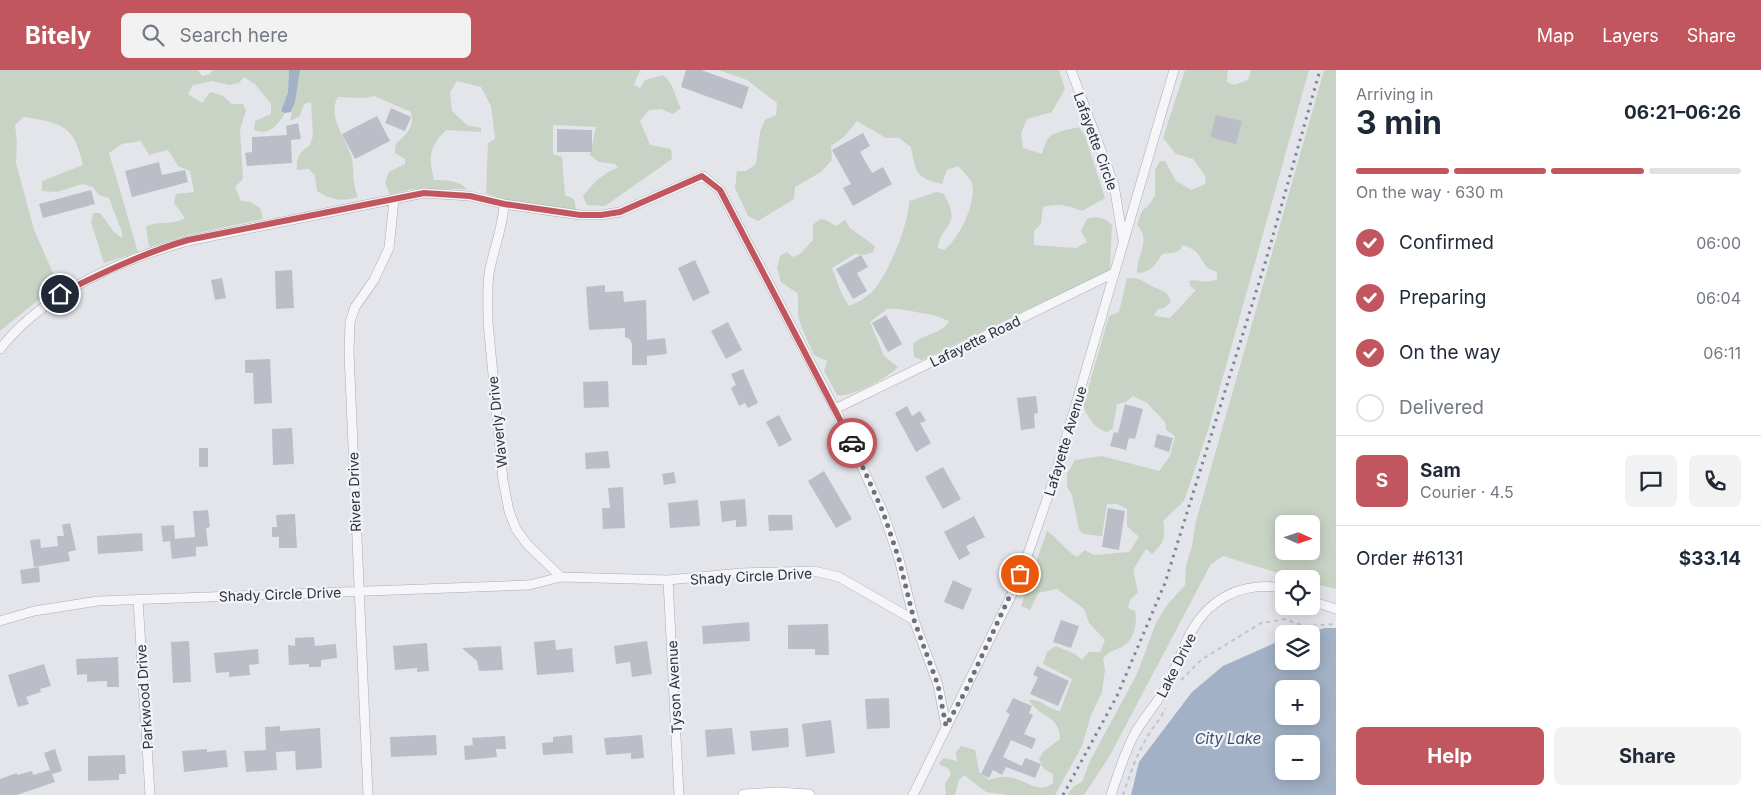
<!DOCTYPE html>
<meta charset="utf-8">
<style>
body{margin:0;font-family:Inter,sans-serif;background:#f2f2f3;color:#1f2937;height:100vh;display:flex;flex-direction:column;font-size:19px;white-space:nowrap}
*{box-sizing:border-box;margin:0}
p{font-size:16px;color:#747a83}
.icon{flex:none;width:28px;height:28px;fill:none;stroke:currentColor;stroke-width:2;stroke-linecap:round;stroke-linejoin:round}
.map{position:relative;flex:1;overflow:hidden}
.side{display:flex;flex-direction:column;background:#fff;width:425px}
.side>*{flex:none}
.needle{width:32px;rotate:93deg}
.tools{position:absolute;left:1275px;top:445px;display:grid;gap:10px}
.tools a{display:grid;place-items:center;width:45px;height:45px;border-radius:8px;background:#fff;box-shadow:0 2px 12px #0003;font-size:25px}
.pin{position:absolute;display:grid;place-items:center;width:42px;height:42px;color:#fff;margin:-21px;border:2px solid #fff;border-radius:50%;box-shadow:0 1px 5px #0007}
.courier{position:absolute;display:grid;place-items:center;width:50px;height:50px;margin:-25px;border:4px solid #c1565e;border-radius:50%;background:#fff;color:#222;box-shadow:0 1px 6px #0007}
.head em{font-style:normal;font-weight:700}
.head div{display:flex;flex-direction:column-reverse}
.head{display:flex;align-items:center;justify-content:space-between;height:85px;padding:0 20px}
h1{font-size:32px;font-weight:700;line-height:38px}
.bar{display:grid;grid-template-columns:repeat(4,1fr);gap:8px 5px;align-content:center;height:60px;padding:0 20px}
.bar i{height:6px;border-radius:4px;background:#e0e1e3}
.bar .current{background:#c1565e}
.bar p{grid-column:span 4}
.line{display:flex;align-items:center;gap:12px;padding:0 20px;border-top:1px solid #e0e1e3}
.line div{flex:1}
.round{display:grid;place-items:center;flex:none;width:52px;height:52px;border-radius:8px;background:#f2f2f3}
ol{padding:0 20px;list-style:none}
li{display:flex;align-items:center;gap:15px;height:55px}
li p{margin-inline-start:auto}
li .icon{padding:5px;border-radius:50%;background:#c1565e;color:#fff;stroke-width:4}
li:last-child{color:#747a83}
li i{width:28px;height:28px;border:2px solid #e0e1e3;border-radius:50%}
.cta{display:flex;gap:10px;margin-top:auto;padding:10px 20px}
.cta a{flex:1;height:58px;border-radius:8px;background:#c1565e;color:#fff;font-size:20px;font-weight:700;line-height:58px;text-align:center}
.cta a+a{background:#f2f2f3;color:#1f2937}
header{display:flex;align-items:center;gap:30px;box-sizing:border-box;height:70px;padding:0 25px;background:#c1565e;color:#fff}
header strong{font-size:24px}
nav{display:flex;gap:28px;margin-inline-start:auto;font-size:18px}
.search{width:350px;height:45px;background:#f2f2f3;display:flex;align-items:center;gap:12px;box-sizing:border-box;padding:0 18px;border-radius:8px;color:#747a83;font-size:19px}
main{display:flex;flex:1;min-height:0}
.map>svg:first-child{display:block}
</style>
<header>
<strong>Bitely</strong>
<div class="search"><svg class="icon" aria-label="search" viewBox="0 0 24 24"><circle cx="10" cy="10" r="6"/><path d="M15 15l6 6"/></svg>Search here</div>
<nav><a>Map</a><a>Layers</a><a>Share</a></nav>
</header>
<main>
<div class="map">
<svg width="1336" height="725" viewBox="0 0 1336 725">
<rect width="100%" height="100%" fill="#e3e5ea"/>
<path fill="#c8d3c5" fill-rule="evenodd" d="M0,0H198L202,6L210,4L212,0H289L288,22L281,41L285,43C277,56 269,66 254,60L255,51L271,44V34L255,14L244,7L239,13L229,15L212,11L193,15L188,24L202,33L210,22L223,26L232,34H243L246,41L240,59L243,109L235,117L241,131L250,132L260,138L263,149L188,165L149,177L146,157C156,150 173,156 185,148L174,133L176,124L194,122L190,101L178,96L168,80L149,85L141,71L122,74L109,83L138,182L104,193L91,152L93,143H100L114,162L122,168V162L109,128L99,125L93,117L82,114L57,122L42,121V111L83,95C74,55 62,53 24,47L15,55L17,72L16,93L34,160L58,214L0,261Z
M300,0H640L634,15L640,18L645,10L663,5C676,16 673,24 681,38L673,44L661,39L649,40L640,51L650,75L671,79L672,89L605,136L587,135L583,126C594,113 602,103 618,98L615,94L599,92L590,85L596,57L553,55V84L562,87L565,125L574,129L576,140L507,131L486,123L488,73L495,69L491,36L481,17L457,11L450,22L452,41L467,55L481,58V62L446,60C429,78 428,86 434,110C445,110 459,110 467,119H411L390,125L385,112L389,102L405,94V89L395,83L396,73C407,65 415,56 411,42L374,26L364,28L338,27C326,47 347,68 352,89C354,102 352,113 358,127C343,132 330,130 317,121L315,106L309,99L297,100C296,88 299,82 309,76L313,66L311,32L304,34L300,46L290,51Z
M718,0H1059L1065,19L1052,42L1027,49L1021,63L1023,78L1042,84C1048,59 1058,63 1079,57L1085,66L1105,128L1082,141C1068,135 1058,133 1043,137L1041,154L1034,161V175L1076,178L1087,172L1081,161L1087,149C1097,145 1105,148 1112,155L1110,200L922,290L914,287L913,274C924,263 941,265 949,251L933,245L899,239H887L870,252L884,286L898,297C889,307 849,329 837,325L824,301L827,291L814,285C810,275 798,253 798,243C798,236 799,230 797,223L781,212L777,198L780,186L787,182L793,187L800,184L813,170V155L820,149L826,150L836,156L845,150L850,158L875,176L873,182L864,185L855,184L832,198C838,212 840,224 849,236C857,233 865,228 872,222C888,205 909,154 909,131L937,122L944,124C963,159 940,153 938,178L944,180C958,170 977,133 972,114C971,108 962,101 958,96L947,100L942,114C915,108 916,102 911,77L899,68H886L857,51L844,67L831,76L832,90L821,102L795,117L794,129L758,151L748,146L735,118L737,101H746L756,94L760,62L765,50L776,45L777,33L747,10Z
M1185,0H1228L1227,12L1234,15L1248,10L1251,0H1309L1208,360L1184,431L1163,451C1166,466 1164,474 1152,484L1146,479L1133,500L1138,522L1130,530L1128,538L1135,541C1138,553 1134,570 1122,577C1113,581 1110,580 1103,589L1105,600L1102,622L1091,645L1082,676L1055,725H1007L986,722L964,705L959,710L955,725H946L945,714L951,704L949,699L939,694L943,688L957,691L956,682L961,676L975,680L979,702L989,710C995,708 1003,706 1009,707C1025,709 1039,725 1053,713V704L1044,699L1039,689L1044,681L1060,669C1060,645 1039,648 1029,630C1040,628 1049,640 1060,641L1072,609L1043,594L1047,582L1056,576L1075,584L1082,590L1089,582H1100L1105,570L1089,553L1084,539L1057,519L1038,523L1030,540L1021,536L1047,461C1059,469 1065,480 1077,487L1085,480L1094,485L1129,482L1139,467L1127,456V439L1117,434H1107L1102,466L1083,464L1079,459L1072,425L1067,416V404L1075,390L1102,386L1159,401L1170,386L1175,366L1166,360L1165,352L1147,333L1133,326L1126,332L1117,334L1113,358L1108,362C1095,360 1088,347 1083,336L1109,246L1119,242L1127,208C1141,208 1139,209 1150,215C1159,221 1168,219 1171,232L1164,238L1158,239L1154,246L1170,248L1196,220L1191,217L1189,211C1198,208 1204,215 1217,209V202C1202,197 1205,192 1197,183C1194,179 1187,177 1183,175C1179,185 1170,182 1162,184C1156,195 1150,203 1137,203C1136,186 1152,169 1137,155L1142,141L1149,135L1155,125V100L1160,91H1165L1176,111L1192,120L1205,114L1206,107L1193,89L1176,84L1163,68Z
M1324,0H1336V519L1311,513V509H1297L1223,486L1211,494L1109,687L1084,725H1067L1074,716L1082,712L1090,691L1137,604L1156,553L1167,535L1185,515L1186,495L1192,476L1196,451ZM1284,454H1311V481H1284Z"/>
<path fill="#a2b1c6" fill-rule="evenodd" d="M289,0H300L295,32L291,42L285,43L281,41L288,22Z
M1325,558H1336V725H1131L1139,692L1192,622L1223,596L1284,569V591H1311V564H1299ZM1284,619H1311V646H1284ZM1284,674H1311V701H1284Z"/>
<path fill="#bbbec6" d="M686,0H701L749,17L742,39L681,17Z
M391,38L411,47L405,61L385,53Z
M1216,45L1242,51L1236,74L1210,67Z
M377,46L390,71L355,89L342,64Z
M298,53L301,69L291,70L292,93L247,96L245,83L252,82V67L287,65L286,56Z
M557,59L592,60V82H557Z
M863,63L870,76L860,82L872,103L883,97L892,114L853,136L843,118L851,114L832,80Z
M159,92L162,105L185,100L188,112L132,127L125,101Z
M91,120L95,134L43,148L39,134Z
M861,185L868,197L857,203L867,221L853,229L836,199Z
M695,190L710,223L693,231L678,198Z
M292,200L294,238L276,239L275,201Z
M222,208L226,228L215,230L211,210Z
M605,215V222L623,221L624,232L646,230L647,270L665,268L667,284L647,286V295H632V274L630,269L625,267V258L589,260L586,217Z
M886,245L902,274L888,282L872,253Z
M728,252L742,280L726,289L711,261Z
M270,289L272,333L254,334L253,303H245V290Z
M743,299L758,333L748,338L745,333L739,336L731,318L736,315L731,304Z
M608,311L609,337L584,338L583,312Z
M1036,326L1038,343L1034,344L1035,358L1021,360L1017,328Z
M1125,334L1143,339L1135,369L1129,368L1126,380L1110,376L1114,362L1118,363Z
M907,336L912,346L920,341L926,351L920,353L931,373L916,382L895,343Z
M779,345L792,370L779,377L766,352Z
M292,358L294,394L273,395L272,359Z
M1157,364L1173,368L1169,382L1154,377Z
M199,378H208V397H199Z
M608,381L610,398L586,399L585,383Z
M943,397L961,429L943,439L925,407Z
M824,401L852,449L836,458L808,411Z
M674,402L676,413L664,415L662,404Z
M623,417L625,458L603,459L602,438H610L608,418Z
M745,429L747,456L736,457V450L722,452L720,431Z
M698,430L700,456L670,458L668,433Z
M1108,438L1125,441L1119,480L1102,477Z
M208,440L210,457L206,458L208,476L196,477V486L172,489L170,471L163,472L161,456L174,455L175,469L195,467L193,441Z
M295,444L297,478H279V467H272V457H277L276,445Z
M768,445H792L793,460L769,461Z
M974,446L985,467L966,476L970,484L959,490L944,462Z
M70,453L76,480L68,482L70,491L34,497L30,470L40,469L41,478L58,476L57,466H64L62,455Z
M142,463L143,481L98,484L97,466Z
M39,497L40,512L22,514L20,500Z
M953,510L972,519L963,540L944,532Z
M1061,550L1079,556L1071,578L1053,572Z
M749,552L750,571L703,574L702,556Z
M828,554L829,585H815V579H788V555Z
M314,567L315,576L336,574L337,588L321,590V597H309V594L289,595L288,575L295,576V568Z
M555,570L556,580L572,578L574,602L537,605L534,572Z
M189,571L191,612L173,613L171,572Z
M647,571L652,604L632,607L630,592L616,594L614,576Z
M427,573L429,601L417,602V598L395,600L393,576Z
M501,576L503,600L479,601L477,591L462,578Z
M258,579L259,594L249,595L250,605L229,607V602L216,603L214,583Z
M118,587L119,617H107V611L87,612V604L77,605L76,589Z
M44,594L51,616L40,619L41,622L26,627L29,634L18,637L8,605Z
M1037,596L1069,611L1058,636L1030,624L1038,607L1033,605Z
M889,628L890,658L867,659L865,629Z
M1013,628L1032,636L1029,643L1033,645L1024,664L1036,669L1032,679L1011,670L1003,687L1022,696L1025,688L1041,694L1035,708L1006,697L1002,705L993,700L989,708L981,704L1010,644L1006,642Z
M831,650L835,683L806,687L802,654Z
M280,656V661L320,658L322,698L296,700L295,681L276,682L277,700L246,702L244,681L266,680L265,657Z
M732,658L735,684L707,687L705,660Z
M788,658L789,677L752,681L750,661Z
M436,665L437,685L391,687L390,667Z
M572,665L573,683L543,685L542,673L553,672V667Z
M642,665L644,688L631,689V683L606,685L604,668Z
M505,666L506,679H496L497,687L465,690L464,676L473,675L472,668Z
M55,679L62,701L52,704L55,712L17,725H0V709L17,703V705L32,701L33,705L50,700L44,683Z
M207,679V682L226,680L228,697L184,702L182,681Z
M125,685L126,704H119V710L88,711V686Z"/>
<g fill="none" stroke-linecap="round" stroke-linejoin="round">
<g stroke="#a9acb4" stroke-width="10">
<path id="street" d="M1071,0L1114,115L1123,170
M504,134C503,158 493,180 489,204C487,219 488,236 488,252L503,410L509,441L516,459L527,474L561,507
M0,279C44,223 121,190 188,171L424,123L470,126L504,134L580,145H601L620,142L703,106L720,120L835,339L883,442L899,489L914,550L938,615L946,656
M835,339L1114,203
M668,510L679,725
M138,529L150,725
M1311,531L1336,539
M0,551L34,541L98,531L529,515L561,507L668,510L741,503L814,501L839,507L914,550
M368,725L349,282L350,252L355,237L374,210L389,178L394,130
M913,725L1016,516L1030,478L1054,409L1174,0
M1111,725C1118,704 1124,684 1134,665C1143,648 1157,634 1166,617C1174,603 1179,588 1186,572C1205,530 1239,511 1284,518"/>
</g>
<g stroke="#a9acb4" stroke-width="12">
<path id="secondary" d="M744,725L777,723L809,725"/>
</g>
<path stroke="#c2c3c9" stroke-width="2" stroke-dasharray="4 4" stroke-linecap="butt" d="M1181,610L1201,590L1261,553L1285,549L1304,556L1336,554
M1123,725C1130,704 1137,683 1149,664C1154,655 1162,648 1165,638"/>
<use href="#street" stroke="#f6f6f9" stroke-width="9"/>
<use href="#secondary" stroke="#fff" stroke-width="11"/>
<path stroke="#7e8492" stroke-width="3" stroke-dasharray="2.5 5" stroke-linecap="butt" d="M1063,725L1117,626L1165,513L1266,190L1320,0"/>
</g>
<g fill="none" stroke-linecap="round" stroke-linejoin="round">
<path stroke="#6d717c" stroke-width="5" stroke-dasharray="0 9" d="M852,373L883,442L899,489L914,550L938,615L946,656L966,620L1020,504"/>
<path stroke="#c1565e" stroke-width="6" d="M60,224C101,203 143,183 188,170L424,123L470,126L504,134L580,145H601L620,142L702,106L720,120L852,373"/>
</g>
<g text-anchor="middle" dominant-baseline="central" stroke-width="4.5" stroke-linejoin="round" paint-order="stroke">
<g font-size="14" fill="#2d3240" stroke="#f3f4f7">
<text transform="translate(1096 71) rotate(70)">Lafayette Circle</text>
<text transform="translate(975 271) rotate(-26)">Lafayette Road</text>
<text transform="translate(497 352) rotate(-96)">Waverly Drive</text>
<text transform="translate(1065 371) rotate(-73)">Lafayette Avenue</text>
<text transform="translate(354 422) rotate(-92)">Rivera Drive</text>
<text transform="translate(751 506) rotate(-3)">Shady Circle Drive</text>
<text transform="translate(280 524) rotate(-2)">Shady Circle Drive</text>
<text transform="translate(1176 595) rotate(-63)">Lake Drive</text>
<text transform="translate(674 617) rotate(-93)">Tyson Avenue</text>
<text transform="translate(144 627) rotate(-94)">Parkwood Drive</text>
</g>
<g font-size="15" font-style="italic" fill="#3b4f70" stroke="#f3f4f7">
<text x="1228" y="668">City Lake</text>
</g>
</g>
</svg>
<div class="tools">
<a><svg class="needle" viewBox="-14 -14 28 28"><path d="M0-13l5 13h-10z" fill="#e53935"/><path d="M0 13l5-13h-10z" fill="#747a83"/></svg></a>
<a><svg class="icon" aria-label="locate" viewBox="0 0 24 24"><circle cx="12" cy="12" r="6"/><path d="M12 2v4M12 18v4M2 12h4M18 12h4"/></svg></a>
<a><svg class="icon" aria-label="layers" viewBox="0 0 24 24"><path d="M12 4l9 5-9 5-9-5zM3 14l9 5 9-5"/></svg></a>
<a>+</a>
<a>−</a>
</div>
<div class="pin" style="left:1020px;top:504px;background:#ea580c"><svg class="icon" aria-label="bag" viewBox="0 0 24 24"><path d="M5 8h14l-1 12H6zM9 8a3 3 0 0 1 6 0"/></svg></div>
<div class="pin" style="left:60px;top:224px;background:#1f2937"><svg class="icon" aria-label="home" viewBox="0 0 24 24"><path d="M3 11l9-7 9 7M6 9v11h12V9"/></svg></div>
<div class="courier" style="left:852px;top:373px"><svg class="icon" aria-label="car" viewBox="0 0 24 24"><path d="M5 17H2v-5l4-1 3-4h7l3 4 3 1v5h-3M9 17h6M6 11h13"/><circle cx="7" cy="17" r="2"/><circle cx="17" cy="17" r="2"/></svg></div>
</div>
<section class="side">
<div class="head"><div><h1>3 min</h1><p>Arriving in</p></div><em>06:21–06:26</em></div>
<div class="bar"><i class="current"></i><i class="current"></i><i class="current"></i><i></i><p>On the way · 630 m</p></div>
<ol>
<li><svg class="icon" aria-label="check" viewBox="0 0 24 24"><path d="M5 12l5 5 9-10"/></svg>Confirmed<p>06:00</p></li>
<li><svg class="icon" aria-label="check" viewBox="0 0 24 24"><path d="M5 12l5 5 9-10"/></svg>Preparing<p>06:04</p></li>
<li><svg class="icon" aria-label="check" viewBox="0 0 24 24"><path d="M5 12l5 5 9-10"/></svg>On the way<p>06:11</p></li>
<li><i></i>Delivered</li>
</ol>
<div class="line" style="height:90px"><b class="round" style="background:#c1565e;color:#fff">S</b><div><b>Sam</b><p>Courier · 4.5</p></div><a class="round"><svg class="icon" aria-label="chat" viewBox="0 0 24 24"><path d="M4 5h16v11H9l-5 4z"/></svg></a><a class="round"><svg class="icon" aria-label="phone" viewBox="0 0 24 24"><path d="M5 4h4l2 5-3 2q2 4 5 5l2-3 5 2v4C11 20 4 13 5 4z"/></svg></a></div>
<div class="line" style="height:65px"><div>Order #6131</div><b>$33.14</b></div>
<div class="cta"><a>Help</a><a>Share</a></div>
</section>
</main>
